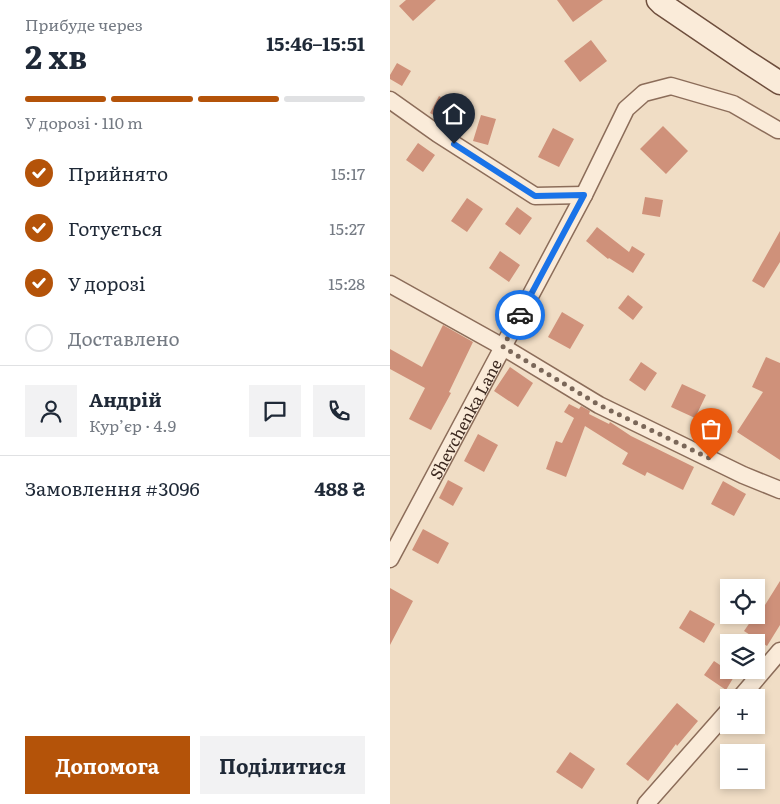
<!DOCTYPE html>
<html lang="uk">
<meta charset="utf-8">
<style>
body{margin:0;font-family:Literata,serif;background:#f2f2f3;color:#1f2937;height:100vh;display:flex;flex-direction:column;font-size:19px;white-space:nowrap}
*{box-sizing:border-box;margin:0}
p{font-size:16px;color:#747a83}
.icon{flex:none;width:28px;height:28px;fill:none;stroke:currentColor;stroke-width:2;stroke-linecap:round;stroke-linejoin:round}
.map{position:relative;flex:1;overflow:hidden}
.drawer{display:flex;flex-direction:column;background:#fff;width:390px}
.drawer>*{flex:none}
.fabs{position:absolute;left:330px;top:579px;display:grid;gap:10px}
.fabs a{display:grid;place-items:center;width:45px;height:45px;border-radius:0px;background:#fff;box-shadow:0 2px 8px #0003;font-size:25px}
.pin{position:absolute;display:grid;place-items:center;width:42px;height:42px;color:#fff;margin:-51px -21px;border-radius:50% 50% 50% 0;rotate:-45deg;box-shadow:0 0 5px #0007}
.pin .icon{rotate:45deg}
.courier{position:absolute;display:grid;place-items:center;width:50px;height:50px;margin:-25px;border:4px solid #1a73e8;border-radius:50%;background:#fff;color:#222;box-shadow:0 1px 6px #0007}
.overview em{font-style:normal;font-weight:700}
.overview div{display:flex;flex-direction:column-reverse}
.overview{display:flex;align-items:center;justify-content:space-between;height:85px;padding:0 25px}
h1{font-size:32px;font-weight:700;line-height:38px}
.bar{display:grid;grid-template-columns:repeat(4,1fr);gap:8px 5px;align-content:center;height:60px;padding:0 25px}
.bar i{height:6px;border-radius:4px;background:#e0e1e3}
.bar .current{background:#b45309}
.bar p{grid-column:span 4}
.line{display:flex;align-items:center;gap:12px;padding:0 25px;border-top:1px solid #e0e1e3}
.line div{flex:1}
.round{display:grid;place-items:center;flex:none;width:52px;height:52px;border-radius:0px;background:#f2f2f3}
ol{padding:0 25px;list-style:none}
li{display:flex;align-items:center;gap:15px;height:55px}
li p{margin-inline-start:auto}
li .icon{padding:5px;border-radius:50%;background:#b45309;color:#fff;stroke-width:4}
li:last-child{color:#747a83}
li i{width:28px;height:28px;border:2px solid #e0e1e3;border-radius:50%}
.primary-button{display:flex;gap:10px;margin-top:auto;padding:10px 25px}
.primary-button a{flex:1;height:58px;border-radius:0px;background:#b45309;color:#fff;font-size:20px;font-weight:700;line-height:58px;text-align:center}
.primary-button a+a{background:#f2f2f3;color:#1f2937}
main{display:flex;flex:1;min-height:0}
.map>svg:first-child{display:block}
</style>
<main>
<section class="drawer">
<div class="overview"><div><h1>2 хв</h1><p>Прибуде через</p></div><em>15:46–15:51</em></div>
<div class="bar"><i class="current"></i><i class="current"></i><i class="current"></i><i></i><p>У дорозі · 110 m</p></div>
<ol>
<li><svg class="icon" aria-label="check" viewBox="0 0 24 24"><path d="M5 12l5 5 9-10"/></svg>Прийнято<p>15:17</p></li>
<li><svg class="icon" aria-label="check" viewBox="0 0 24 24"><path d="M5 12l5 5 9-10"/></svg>Готується<p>15:27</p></li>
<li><svg class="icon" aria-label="check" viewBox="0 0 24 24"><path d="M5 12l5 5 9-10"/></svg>У дорозі<p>15:28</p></li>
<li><i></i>Доставлено</li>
</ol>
<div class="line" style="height:90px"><a class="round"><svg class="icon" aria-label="person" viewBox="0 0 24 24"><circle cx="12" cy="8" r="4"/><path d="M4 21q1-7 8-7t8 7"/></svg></a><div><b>Андрій</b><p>Кур’єр · 4.9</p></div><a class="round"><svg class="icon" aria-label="chat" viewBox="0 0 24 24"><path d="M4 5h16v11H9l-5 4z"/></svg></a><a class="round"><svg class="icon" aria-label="phone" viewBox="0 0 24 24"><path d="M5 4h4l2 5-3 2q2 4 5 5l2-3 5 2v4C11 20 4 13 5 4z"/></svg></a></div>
<div class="line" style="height:65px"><div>Замовлення #3096</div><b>488 ₴</b></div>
<div class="primary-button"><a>Допомога</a><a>Поділитися</a></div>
</section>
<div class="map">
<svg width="390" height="804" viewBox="0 0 390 804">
<rect width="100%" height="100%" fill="#f0ddc5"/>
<path fill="#cf917a" d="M16,0H46L23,21L9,6Z
M167,0H213L183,22Z
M201,40L217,61L190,82L174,61Z
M7,63L21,71L12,86L0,79V75Z
M49,96L71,108L62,125L40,113Z
M91,115L106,119L98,145L83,141Z
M273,126L298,151L276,174L250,149Z
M163,128L184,139L169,167L148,157Z
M28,143L45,155L33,172L16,160Z
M255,197L273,200L270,217L252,214Z
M77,198L93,209L77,232L61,221Z
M127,207L142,218L130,235L115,224Z
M207,227L239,252L242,246L255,254L243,273L219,258L218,259L196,241Z
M390,231V262L374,288L362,281Z
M110,251L130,265L119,282L99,268Z
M238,295L253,307L243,320L228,308Z
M172,312L194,325L180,349L158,337Z
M53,325L83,342L59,392L61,393L41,430L19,419L35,388L0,369V349L32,367Z
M376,357L390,363V460L347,432L373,392L362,387Z
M251,362L267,373L255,391L239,380Z
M120,367L143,383L128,407L104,391Z
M292,384L316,395L305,418L281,407Z
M179,404L189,409L191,406L200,411L199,414L219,424L220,422L241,436L304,467L293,490L257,472L255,476L232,464L238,453L195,426L176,477L156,469L166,441L172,443L184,418L174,412Z
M88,434L108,445L94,472L74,461Z
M58,480L73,488L63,506L49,498Z
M333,481L356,494L344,516L321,504Z
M33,529L59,543L48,564L22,550Z
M390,581V625L377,646L354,631L365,615L368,616Z
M0,588L23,601L0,645Z
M300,610L325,624L314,643L289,628Z
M324,661L345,675L336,690L314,675Z
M287,703L308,721L287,746L286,744L258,781L236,764Z
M180,752L205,769L192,789L166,772Z"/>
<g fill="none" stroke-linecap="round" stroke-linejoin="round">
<g stroke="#8c6d5a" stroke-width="19">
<g id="street">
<path d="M0,100L48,134L145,196L194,195"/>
<path d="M0,284L113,347L209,405L353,475L390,490"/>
<path id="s1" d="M0,559L194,195L236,109L254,93L281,86L343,104L388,130H390"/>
<path d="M350,698L390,651"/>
<path d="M256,804L339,710"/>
</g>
</g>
<g stroke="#6e4e3d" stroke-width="25">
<path id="secondary" d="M268,0L272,4L356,61L390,83"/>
</g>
<use href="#street" stroke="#faebd9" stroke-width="16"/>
<use href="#secondary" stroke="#faebd9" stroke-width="22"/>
</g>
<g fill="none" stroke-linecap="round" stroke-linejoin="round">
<path stroke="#7a6759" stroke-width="5" stroke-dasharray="0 9" d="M130,315L113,347L209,405L321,459"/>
<path stroke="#1a73e8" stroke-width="6" d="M64,144L145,196L194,195L130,315"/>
</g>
<g text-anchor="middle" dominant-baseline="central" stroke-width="5" stroke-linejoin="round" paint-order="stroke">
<g font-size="16" fill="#3b281f" stroke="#f7e8d5">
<text stroke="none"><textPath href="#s1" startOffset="159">Shevchenka Lane</textPath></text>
</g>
</g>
</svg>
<div class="fabs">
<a><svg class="icon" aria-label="locate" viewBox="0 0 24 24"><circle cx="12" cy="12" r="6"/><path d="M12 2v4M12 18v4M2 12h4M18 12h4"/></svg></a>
<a><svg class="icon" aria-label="layers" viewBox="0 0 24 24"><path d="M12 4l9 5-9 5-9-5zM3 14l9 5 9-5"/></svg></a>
<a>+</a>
<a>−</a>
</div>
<div class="pin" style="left:321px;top:459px;background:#ea580c"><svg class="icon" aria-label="bag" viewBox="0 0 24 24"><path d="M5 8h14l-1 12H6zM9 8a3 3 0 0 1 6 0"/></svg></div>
<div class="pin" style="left:64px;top:144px;background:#1f2937"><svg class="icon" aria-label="home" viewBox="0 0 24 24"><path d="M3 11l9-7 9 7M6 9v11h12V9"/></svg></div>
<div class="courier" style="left:130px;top:315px"><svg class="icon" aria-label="car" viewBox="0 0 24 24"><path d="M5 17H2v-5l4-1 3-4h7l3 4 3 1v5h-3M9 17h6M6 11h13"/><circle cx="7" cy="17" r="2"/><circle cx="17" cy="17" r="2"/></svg></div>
</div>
</main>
